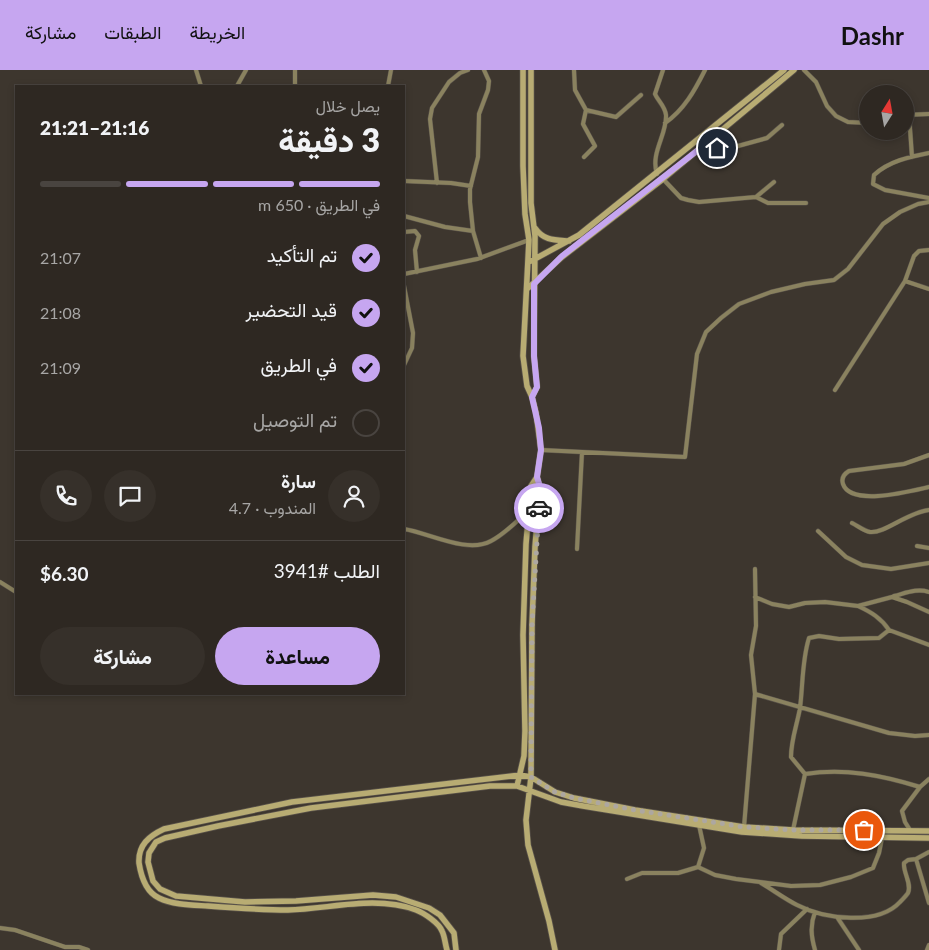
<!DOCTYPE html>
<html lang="ar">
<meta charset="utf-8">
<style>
body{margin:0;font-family:Lato,Vazirmatn,sans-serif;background:#36302a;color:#f1f3f6;direction:rtl;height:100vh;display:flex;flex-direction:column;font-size:19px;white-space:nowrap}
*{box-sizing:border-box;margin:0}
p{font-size:16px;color:#a7a6a5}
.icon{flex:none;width:28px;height:28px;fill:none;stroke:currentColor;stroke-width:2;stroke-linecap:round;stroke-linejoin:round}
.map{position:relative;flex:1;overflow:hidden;direction:ltr}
.side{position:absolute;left:15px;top:15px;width:390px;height:610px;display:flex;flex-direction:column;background:#2e2822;border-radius:0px;box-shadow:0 2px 8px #0003,0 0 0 1px #494440;direction:rtl}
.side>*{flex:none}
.needle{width:32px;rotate:11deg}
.controls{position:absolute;left:859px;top:15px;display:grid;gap:10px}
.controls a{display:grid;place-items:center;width:55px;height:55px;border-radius:50%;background:#2e2822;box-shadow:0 2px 8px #0003,0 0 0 1px #494440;font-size:25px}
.pin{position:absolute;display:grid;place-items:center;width:42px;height:42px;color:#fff;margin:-21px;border:2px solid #fff;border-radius:50%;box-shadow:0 1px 5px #0007}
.courier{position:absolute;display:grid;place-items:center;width:50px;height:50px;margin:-25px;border:4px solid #c6a6f0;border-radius:50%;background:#fff;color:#222;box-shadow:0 1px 6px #0007}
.head em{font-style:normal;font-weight:800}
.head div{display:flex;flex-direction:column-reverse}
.head{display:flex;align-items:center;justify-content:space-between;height:85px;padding:0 25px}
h1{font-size:32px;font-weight:800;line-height:38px}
.bar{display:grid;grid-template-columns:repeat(4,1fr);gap:8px 5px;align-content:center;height:60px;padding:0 25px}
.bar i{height:6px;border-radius:4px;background:#494440}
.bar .selected{background:#c6a6f0}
.bar p{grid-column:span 4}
.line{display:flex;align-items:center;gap:12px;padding:0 25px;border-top:1px solid #494440}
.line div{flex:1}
.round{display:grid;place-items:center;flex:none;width:52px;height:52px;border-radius:26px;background:#36302a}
ol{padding:0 25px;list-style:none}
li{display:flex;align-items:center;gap:15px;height:55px}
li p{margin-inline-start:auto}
li .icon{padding:5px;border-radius:50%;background:#c6a6f0;color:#111;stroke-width:4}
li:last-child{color:#a7a6a5}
li i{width:28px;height:28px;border:2px solid #494440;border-radius:50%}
.button{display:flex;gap:10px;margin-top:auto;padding:10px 25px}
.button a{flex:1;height:58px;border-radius:30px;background:#c6a6f0;color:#111;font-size:20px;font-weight:800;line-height:58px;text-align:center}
.button a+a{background:#36302a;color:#f1f3f6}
header{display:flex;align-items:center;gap:30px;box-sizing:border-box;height:70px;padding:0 25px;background:#c6a6f0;color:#111}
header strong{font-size:24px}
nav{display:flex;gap:28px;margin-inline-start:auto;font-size:18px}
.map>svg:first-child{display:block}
</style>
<header>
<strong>Dashr</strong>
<nav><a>الخريطة</a><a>الطبقات</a><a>مشاركة</a></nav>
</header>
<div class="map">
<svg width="929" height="880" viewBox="0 0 929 880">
<rect width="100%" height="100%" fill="#3d362e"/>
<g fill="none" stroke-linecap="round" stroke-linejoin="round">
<g stroke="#59524a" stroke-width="5">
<path id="street" d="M196,0L201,16
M574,0L575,20L586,40L616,47L641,25
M804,0L816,12L827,36L836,46L848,52L868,53
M237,16L246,0
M295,16V0
M388,16L391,0
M909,44L912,87
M905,45L929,44
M665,53C684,40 695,20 705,0
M707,73L721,79H727L767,68L782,55
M929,83C909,87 889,91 874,105L873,114L885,120L929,128
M584,87L595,76L583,54L586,40
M657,104C650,83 667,65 666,45C665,36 658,31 655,24L663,0
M663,109L681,128L688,130L699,132L756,127L768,133H806
M404,111L451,113L471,116
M437,113L430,49L432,38L449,12L460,3L468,0
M756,127L774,112
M404,146L445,157L473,161
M404,162L415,161L419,166L415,180L417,202
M481,188L473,161L470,132V119L478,87L479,44L488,20L489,11L484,0
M404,204L477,189L529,170
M905,211L929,219
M404,216L413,263L412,278L404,295
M835,320L905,211L914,186L919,181L929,180
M541,380L685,387L697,284L706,262L721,248L739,234L771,222L805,214L834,210L848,199L883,154L900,142L918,134L929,132
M929,385L904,394L849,401C844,404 841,408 843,414C851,437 911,421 929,417
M852,453C858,456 864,461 870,462C884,464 908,442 929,440
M404,459C429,463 467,484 491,471C505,464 517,451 528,441
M818,461L846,487L862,495L891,499L929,493
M917,476L929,478
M577,479L582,382
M0,512L16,522
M894,526C906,523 917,518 929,522
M755,527L772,534L789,537L805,533L825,532L858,536L892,527L907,532L929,542
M858,536C871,542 881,548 889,560
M755,624L889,663L915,666L929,665
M805,704C845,698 881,705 920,717
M744,757L755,624L751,585L756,556L755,499
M793,760L805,704L791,687C791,670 797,655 800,638C803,614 802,590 809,568L819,566L839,569L879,568L889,560L929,575
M910,760L905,752L902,741L920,717L929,709
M929,782L916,789L929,833
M698,797L715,805L736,809L791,816L820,815L851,807L873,798L879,783L882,768
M627,809L642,803H678L698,797L704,778L699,755
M761,813C773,820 785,829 797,835C824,849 878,856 900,832C902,830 906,826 908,823C912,813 903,803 904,793L908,790L916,789
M837,847L859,880
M0,858L15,860L65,877H79L88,880
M779,880L781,864L807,839
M815,880C811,866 810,855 815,842
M927,880L929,875"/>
</g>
<g stroke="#59524a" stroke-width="7">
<path id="secondary" d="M531,0V133L535,166L534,286L537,317L532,327
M535,158C544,171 555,170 569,171
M531,191L579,165L784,0
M527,219L562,187L663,109L794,0
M537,407L540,417L535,477L532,554L531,707L526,750L528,775L549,851L555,880
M517,716L524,686L525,661L523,565L526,474L531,416L537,407L541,380L536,343L532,327L527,316L523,286L529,170L525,144L523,96V0
M447,880C445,874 445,867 442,861C439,853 424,843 416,840C375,825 330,839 288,840C261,840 234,838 208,836C192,835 173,835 159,828C146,822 141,806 139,793C138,775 149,766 164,759L292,732L520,705L531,707L555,722L574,728L635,740L744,757L793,760L929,761
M456,880L454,863L440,845L429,838L396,827L373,825L296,831L245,832L176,826L160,819L153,811L148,792L149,783L156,772L165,768L218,756L311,738L490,716H517L561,732L583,736L742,762L802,766L929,768"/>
</g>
<use href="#street" stroke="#8a825f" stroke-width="4"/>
<use href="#secondary" stroke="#b8ac73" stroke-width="5.5"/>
</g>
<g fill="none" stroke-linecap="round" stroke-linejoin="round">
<path stroke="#ada7a1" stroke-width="5" stroke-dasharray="0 9" d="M539,438L532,554L531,707L555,722L574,728L635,740L744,757L793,760H864"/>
<path stroke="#c6a6f0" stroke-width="6" d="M539,438L540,417L537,407L541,380L539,358L532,327L537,317L534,286V214L562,186L707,73L717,78"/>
</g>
</svg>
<div class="controls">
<a><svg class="needle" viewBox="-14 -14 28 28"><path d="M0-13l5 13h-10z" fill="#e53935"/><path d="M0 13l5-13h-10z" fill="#a7a6a5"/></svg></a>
</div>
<div class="pin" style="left:864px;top:760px;background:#ea580c"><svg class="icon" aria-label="bag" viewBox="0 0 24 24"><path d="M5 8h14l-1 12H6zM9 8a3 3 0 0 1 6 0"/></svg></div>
<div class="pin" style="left:717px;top:78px;background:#1f2937"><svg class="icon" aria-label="home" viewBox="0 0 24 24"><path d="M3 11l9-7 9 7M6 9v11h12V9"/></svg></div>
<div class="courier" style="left:539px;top:438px"><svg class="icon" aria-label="car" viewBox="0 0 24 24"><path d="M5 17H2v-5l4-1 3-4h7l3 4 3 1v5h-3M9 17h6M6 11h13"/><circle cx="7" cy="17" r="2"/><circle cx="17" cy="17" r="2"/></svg></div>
<section class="side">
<div class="head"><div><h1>3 دقيقة</h1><p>يصل خلال</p></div><em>21:16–21:21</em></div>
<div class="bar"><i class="selected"></i><i class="selected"></i><i class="selected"></i><i></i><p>في الطريق · 650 m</p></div>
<ol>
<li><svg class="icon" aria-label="check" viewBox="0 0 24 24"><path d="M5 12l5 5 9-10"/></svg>تم التأكيد<p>21:07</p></li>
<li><svg class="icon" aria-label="check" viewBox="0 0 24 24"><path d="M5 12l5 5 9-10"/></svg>قيد التحضير<p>21:08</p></li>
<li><svg class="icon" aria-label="check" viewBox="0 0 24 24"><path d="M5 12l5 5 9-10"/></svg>في الطريق<p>21:09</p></li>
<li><i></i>تم التوصيل</li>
</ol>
<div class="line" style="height:90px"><a class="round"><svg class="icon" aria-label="person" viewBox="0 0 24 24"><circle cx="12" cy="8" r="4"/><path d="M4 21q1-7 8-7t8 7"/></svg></a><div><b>سارة</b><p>المندوب · 4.7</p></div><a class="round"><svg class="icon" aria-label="chat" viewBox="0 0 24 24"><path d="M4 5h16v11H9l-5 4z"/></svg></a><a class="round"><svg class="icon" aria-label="phone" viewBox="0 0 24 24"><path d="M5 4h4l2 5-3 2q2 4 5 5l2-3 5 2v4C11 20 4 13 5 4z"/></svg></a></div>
<div class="line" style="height:65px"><div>الطلب #3941</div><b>$6.30</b></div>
<div class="button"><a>مساعدة</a><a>مشاركة</a></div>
</section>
</div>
